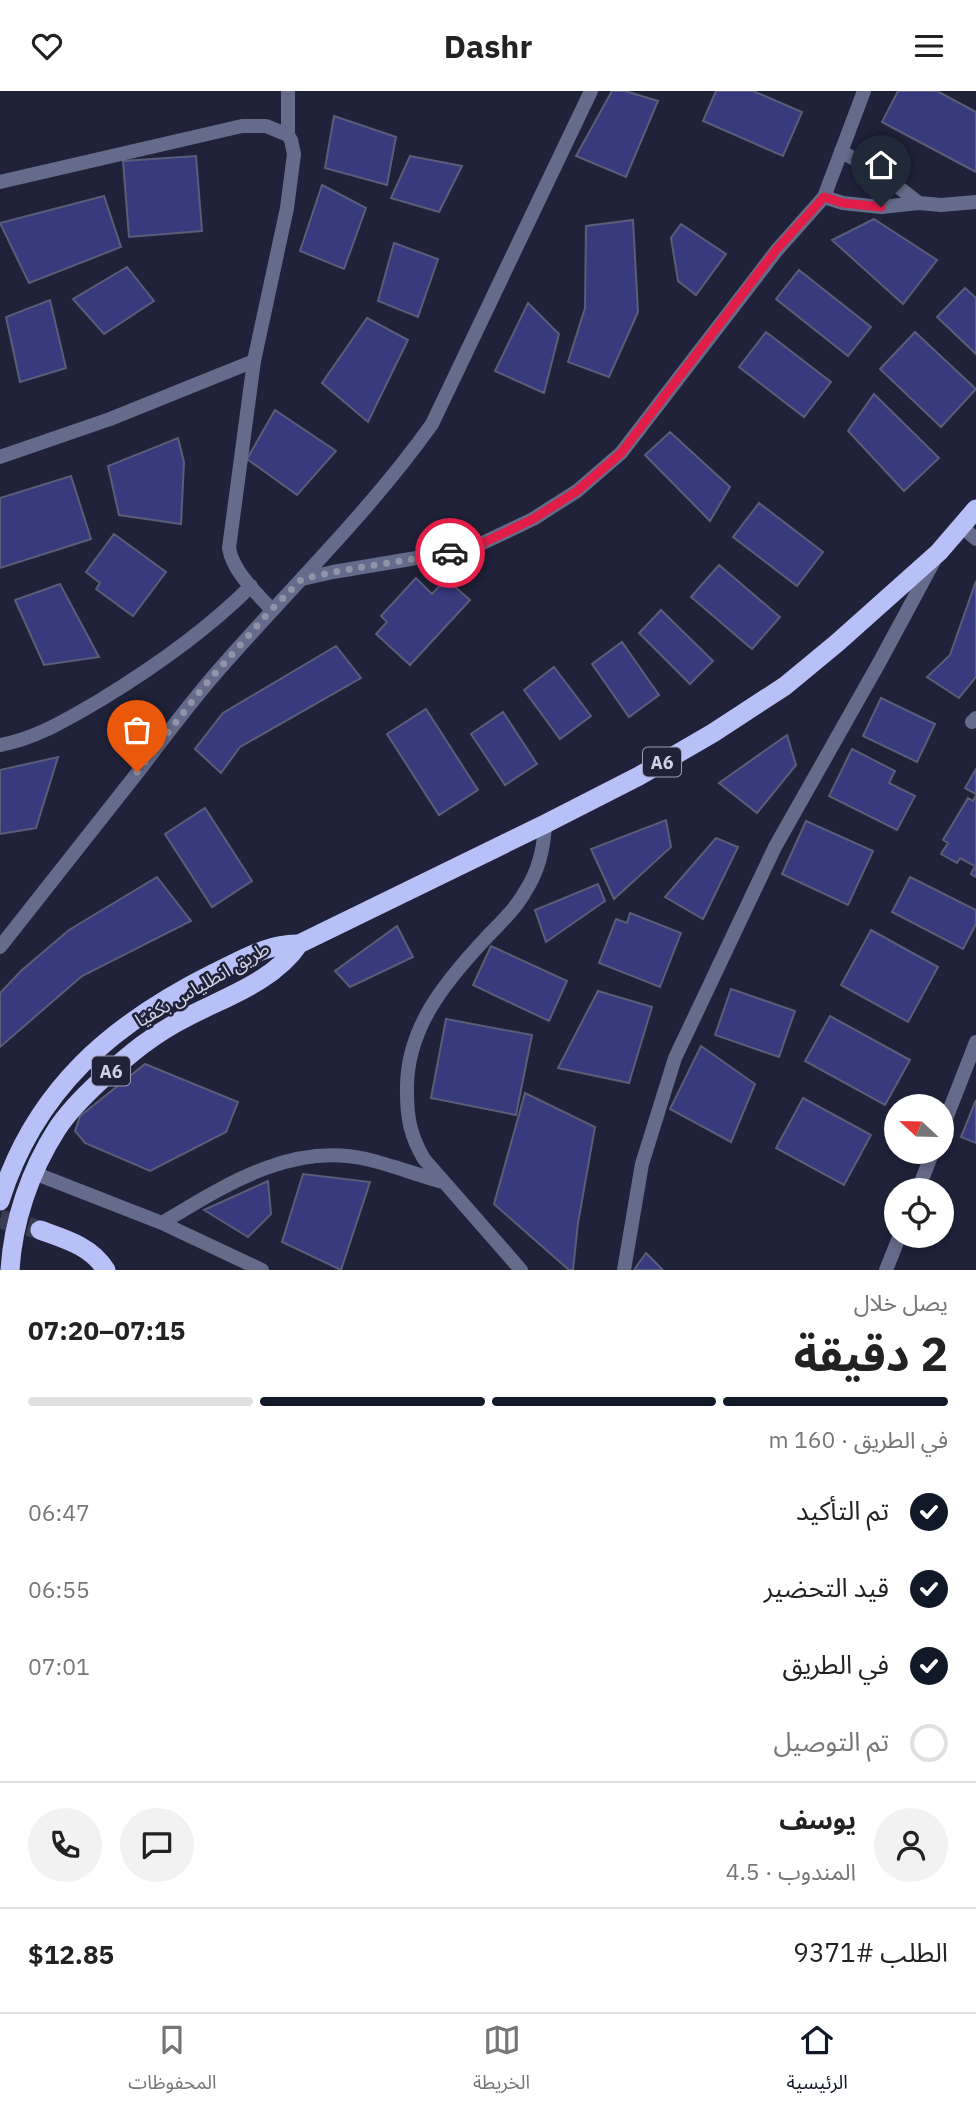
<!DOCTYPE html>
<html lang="ar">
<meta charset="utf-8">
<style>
body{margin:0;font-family:"IBM Plex Sans","Noto Sans Arabic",sans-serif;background:#f2f2f2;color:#222;direction:rtl;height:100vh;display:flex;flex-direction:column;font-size:26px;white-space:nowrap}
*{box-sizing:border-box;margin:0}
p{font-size:23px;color:#767676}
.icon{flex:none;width:38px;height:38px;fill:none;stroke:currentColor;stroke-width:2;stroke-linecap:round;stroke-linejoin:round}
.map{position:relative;height:1179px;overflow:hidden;direction:ltr}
.drawer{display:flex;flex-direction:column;background:#fff;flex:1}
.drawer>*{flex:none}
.needle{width:46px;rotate:292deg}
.tools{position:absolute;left:884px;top:1003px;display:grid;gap:14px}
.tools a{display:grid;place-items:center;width:70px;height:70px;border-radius:50%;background:#fff;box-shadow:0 4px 10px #0003;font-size:35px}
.pin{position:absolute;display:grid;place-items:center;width:60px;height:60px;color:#fff;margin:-72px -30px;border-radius:50% 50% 50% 0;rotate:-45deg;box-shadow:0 0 7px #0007}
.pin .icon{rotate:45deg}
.courier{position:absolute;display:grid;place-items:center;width:70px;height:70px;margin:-35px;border:5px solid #e11d48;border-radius:50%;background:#fff;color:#222;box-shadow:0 2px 9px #0007}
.overview em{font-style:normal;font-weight:700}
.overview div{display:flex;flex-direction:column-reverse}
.overview{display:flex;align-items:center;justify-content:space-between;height:119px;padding:0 28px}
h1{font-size:46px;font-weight:700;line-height:52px}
.bar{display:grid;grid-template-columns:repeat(4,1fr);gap:10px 7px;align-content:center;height:84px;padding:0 28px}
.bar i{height:9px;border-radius:5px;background:#e0e0e0}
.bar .current{background:#111827}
.bar p{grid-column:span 4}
.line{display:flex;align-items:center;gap:18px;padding:0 28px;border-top:2px solid #e0e0e0}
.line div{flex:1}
.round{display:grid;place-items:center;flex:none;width:74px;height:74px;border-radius:37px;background:#f2f2f2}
ol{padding:0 28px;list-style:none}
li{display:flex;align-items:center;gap:21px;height:77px}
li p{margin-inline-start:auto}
li .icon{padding:7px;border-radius:50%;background:#111827;color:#fff;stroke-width:4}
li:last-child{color:#767676}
li i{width:38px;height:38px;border:4px solid #e0e0e0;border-radius:50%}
header{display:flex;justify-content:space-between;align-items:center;height:91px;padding:0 28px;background:#fff;font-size:32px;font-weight:700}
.tabs{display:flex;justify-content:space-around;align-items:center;height:98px;border-top:2px solid #e0e0e0;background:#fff;font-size:19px;color:#767676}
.tabs a{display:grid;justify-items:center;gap:4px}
.tabs .current{color:#111827}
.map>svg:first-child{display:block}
</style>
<header><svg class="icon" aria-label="menu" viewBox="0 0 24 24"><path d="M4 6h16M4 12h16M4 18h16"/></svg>Dashr<svg class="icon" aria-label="heart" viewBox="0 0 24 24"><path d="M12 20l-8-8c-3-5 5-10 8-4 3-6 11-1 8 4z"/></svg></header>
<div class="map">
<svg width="976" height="1179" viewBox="0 0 976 1179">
<rect width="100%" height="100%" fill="#1f2239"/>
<path fill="#373b7d" stroke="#595d78" stroke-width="2" d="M612,0H625L658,10L626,86L576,65Z
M716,0H753L802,21L783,65L703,30Z
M898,0H937L976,21V81L882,31Z
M334,25L396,46L387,94L325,77Z
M196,65L202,140L129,146L123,70Z
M410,65L462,75L439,121L391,107Z
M322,94L366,117L344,178L300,160Z
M104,105L121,156L29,192L0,132Z
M874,128L937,169L903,213L832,149Z
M633,129L638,221L609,286L568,271L585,217L586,135Z
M681,133L726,163L696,204L678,190L671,147Z
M394,152L438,168L418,226L378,210Z
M127,176L154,210L104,243L73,208Z
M799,179L871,236L848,265L776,208Z
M965,197L976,207V263L937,226Z
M50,209L66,277L20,291L6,226Z
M528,212L559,243L544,302L495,280Z
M367,227L408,249L368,331L322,292Z
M766,241L831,291L804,326L739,276Z
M915,241L976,298L941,336L880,278Z
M874,303L939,367L904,400L848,340Z
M275,319L336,360L297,404L247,368Z
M670,341L730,396L710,430L645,364Z
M178,347L184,371L181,433L119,424L108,375Z
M71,385L91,448L0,477V407Z
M759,412L823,461L797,495L733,446Z
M114,443L166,481L133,525L96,498L100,492L86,481Z
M719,474L780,526L752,558L691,506Z
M416,487L432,503L446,488L470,509L410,574L376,543L387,531L381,525Z
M976,490V586L959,607L927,586L950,564Z
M60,493L99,566L44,574L15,509Z
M661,519L713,570L690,593L639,542Z
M622,551L659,604L629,626L592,573Z
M336,555L361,587L240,656L221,682L195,658L223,622Z
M554,576L591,625L560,648L524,599Z
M881,607L935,633L917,671L863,645Z
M426,618L478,699L439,724L387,643Z
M503,621L537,673L505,694L471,643Z
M787,644L796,674L757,722L719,692Z
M852,658L895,680L889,692L915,705L897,739L829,705Z
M58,666L36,737L0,743V679Z
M976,678V703L965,697Z
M976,704V786L971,783L975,775L960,767L957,772L941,763L948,752L943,749L968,707L973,710Z
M205,717L252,790L212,816L165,743Z
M666,729L671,756L614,808L591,758Z
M806,730L873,760L848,814L782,783Z
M716,747L738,756L703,828L665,806Z
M157,786L191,830L82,885L0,956V902L22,879L69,839Z
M910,786L976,819V833L963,858L892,821Z
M598,793L605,810L546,851L535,819Z
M630,822L681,842L660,896L599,872L616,828L627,832Z
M397,835L413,866L350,896L335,880Z
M871,839L938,876L908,931L841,894Z
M491,855L567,890L549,930L473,894Z
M731,898L795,920L779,966L715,944Z
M598,900L652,916L629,992L558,977Z
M830,925L910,969L885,1014L805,970Z
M446,928L532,944L516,1024L431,1007Z
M701,955L755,993L731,1051L670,1018Z
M145,973L238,1011L226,1041L150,1080L85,1052L75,1040L80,1025Z
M525,1002L595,1036L578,1132L573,1179H569L494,1113Z
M803,1007L871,1044L844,1094L776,1057Z
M976,1009V1052L961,1046Z
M303,1083L370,1091L341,1179L282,1151Z
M268,1090L271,1123L248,1146L204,1119Z
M646,1162L663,1179H634Z"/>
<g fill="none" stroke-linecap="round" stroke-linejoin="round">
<path stroke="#393c52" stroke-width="19" stroke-dasharray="19 10" stroke-linecap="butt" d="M0,1128L40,1139"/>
<path stroke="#656b8a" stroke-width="14" d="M288,0V44
M0,366L110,328L254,270
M961,435L976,448
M972,631L976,627
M942,1038L976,951
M34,1082L162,1132L262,1179
M918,1099L933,1060
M162,1132C224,1095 290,1051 366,1068C392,1074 417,1084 443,1091
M521,1179L424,1068C411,1046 407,1028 407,1002C405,939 444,892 485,848C499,833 516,818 526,799C539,779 544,756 545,733
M624,1179L642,1073L675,967L775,756L879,572L934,470
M886,1179L900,1144"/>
<path stroke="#656b8a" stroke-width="14" d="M841,60L889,89L919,112
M0,91L242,35H266L288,44L291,49L294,63L287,117L254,270L229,457C233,481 256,501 271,518
M824,106L843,112L881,116L919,112L941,114L976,111
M302,488L333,481L470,458L533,428L577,400L621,362L777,159L824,106L864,0
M0,654C38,647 69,627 102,608C156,575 206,540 251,495
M0,856C46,797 92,739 138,681C164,647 189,613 217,581C288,499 368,423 432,333L591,0"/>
<path stroke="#b8c0f8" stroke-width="19" d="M0,1110C35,998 112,933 214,882C242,869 268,852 299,853L545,733L639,685L713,642L785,595L837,552L939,461L976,418
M40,1139C65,1148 91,1155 106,1179
M10,1179C13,1130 30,1080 57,1038C68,1021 84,1005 99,991C128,964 153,943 189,925C228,905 274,890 299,853"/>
</g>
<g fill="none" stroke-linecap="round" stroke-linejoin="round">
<path stroke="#9194a6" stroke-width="7" stroke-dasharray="0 12.6" d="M137,681L205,594L271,519L302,488L333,481L450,462"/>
<path stroke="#e11d48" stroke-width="9" d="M450,462L470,458L533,428L577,400L621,362L776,159L824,106L843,112L881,116"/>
</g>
<g text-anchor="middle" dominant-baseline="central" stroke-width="5" stroke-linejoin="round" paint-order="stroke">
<g fill="#1f2239" stroke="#9a9daf" stroke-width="2">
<rect x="643" y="656.5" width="38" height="29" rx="5"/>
<rect x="92" y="965.5" width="38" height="29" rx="5"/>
</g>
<g font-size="18" font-weight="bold" fill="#cfd2e1">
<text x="662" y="671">A6</text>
<text x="111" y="980">A6</text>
</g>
<g font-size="19" fill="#cfd2e1" stroke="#1f2239">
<text transform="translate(202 893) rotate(-30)">طريق انطلياس بكفيّا</text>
</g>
</g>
</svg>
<div class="tools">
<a><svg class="needle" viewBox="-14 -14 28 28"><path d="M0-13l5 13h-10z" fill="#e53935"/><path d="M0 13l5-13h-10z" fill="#767676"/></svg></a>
<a><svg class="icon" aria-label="locate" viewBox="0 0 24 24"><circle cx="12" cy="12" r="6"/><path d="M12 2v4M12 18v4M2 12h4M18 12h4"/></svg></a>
</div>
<div class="pin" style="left:137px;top:681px;background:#ea580c"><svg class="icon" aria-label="bag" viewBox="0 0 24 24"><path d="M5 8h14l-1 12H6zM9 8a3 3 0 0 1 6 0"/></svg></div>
<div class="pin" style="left:881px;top:116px;background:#1f2937"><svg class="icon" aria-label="home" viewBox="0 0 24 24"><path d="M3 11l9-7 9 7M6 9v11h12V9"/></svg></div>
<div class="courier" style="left:450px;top:462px"><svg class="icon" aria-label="car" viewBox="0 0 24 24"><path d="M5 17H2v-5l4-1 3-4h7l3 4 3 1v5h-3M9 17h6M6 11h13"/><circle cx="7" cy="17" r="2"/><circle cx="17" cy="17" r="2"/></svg></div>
</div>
<section class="drawer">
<div class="overview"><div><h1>2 دقيقة</h1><p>يصل خلال</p></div><em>07:15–07:20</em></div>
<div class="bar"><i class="current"></i><i class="current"></i><i class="current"></i><i></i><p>في الطريق · 160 m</p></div>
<ol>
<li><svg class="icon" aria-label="check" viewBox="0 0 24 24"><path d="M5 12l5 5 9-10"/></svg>تم التأكيد<p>06:47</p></li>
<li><svg class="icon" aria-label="check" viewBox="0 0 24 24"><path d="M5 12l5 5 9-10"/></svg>قيد التحضير<p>06:55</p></li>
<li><svg class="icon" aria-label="check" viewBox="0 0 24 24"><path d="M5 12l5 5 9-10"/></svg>في الطريق<p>07:01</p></li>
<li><i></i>تم التوصيل</li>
</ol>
<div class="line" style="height:126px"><a class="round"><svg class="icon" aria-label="person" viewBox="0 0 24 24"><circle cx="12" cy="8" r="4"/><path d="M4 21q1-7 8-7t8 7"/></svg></a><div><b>يوسف</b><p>المندوب · 4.5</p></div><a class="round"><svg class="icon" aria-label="chat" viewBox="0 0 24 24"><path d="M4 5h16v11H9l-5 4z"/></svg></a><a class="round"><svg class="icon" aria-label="phone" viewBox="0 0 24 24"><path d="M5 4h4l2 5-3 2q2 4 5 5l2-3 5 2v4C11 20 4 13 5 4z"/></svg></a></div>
<div class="line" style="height:91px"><div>الطلب #9371</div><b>$12.85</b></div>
</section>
<nav class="tabs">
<a class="current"><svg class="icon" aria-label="home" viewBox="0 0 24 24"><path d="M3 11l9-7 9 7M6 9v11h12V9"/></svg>الرئيسية</a>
<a><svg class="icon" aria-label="map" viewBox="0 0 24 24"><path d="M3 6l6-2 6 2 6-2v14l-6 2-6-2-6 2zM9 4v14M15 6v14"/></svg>الخريطة</a>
<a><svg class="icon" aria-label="saved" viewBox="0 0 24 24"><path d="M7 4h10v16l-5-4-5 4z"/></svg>المحفوظات</a>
</nav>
